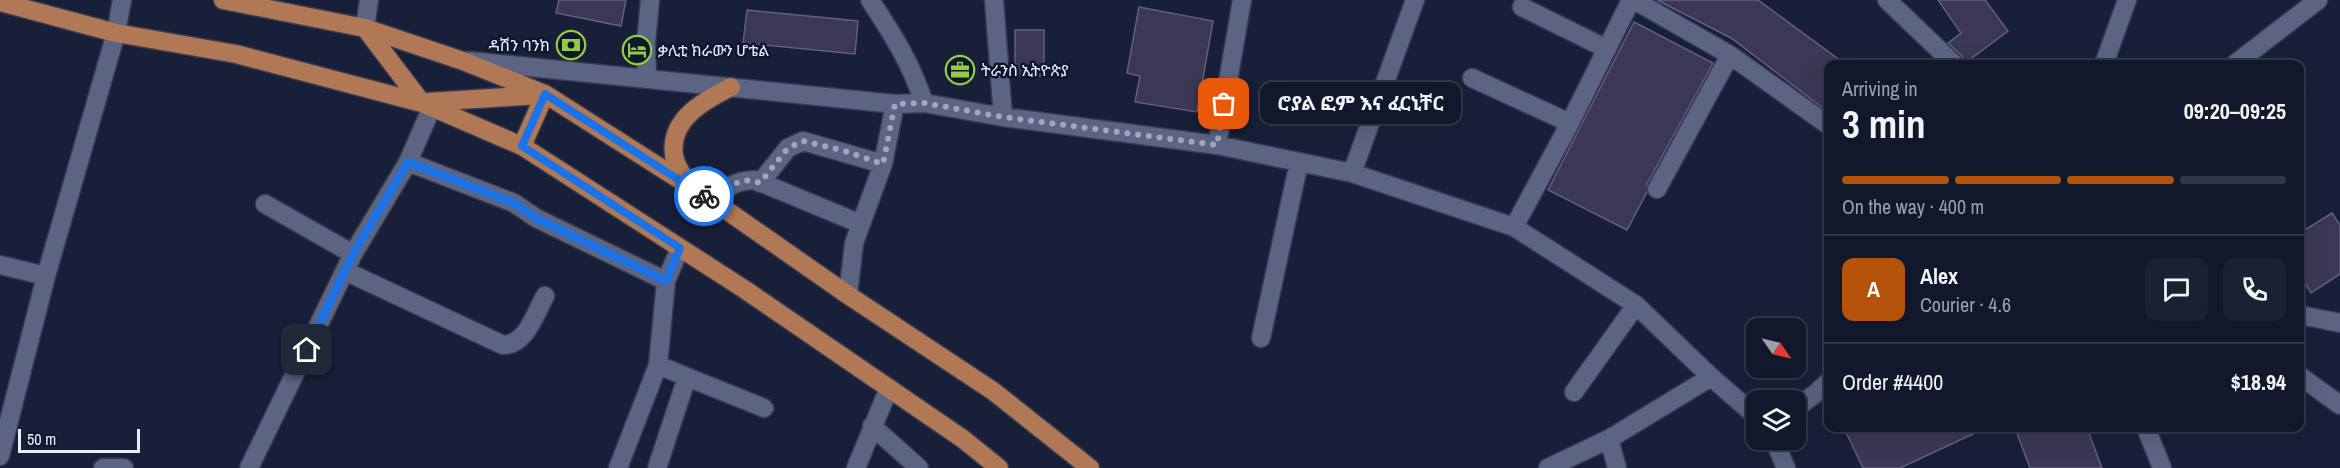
<!DOCTYPE html>
<meta charset="utf-8">
<style>
body{margin:0;font-family:"Archivo Narrow","Noto Sans Ethiopic",sans-serif;background:#1b2133;color:#f1f3f6;height:100vh;display:flex;flex-direction:column;font-size:22px;white-space:nowrap}
*{box-sizing:border-box;margin:0}
p{font-size:20px;color:#9ca0a9}
.icon{flex:none;width:33px;height:33px;fill:none;stroke:currentColor;stroke-width:2;stroke-linecap:round;stroke-linejoin:round}
.map{position:relative;flex:1;overflow:hidden}
.panel{position:absolute;left:1824px;top:60px;width:480px;height:372px;display:flex;flex-direction:column;background:#12182b;border-radius:12px;box-shadow:0 6px 24px #0002,0 0 0 2px #313747}
.panel>*{flex:none}
.needle{width:39px;rotate:124deg}
.fabs{position:absolute;left:1746px;top:318px;display:grid;gap:12px}
.fabs a{display:grid;place-items:center;width:60px;height:60px;border-radius:12px;background:#12182b;box-shadow:0 6px 24px #0002,0 0 0 2px #313747;font-size:30px}
.scale{position:absolute;left:18px;bottom:15px;width:122px;box-sizing:border-box;padding-left:6px;border:3px solid #eaeffd;border-top:0;font-size:16px;line-height:21px;white-space:nowrap;color:#eaeffd;-webkit-text-stroke:4px #0f162e;paint-order:stroke}
.pin{position:absolute;display:grid;place-items:center;width:51px;height:51px;color:#fff;margin:-26px;border-radius:12px;box-shadow:0 3px 9px #0006}
.courier{position:absolute;display:grid;place-items:center;width:60px;height:60px;margin:-30px;border:4px solid #1a73e8;border-radius:50%;background:#fff;color:#222;box-shadow:0 2px 8px #0007}
.bubble{position:absolute;height:42px;border-radius:12px;background:#12182b;box-shadow:0 6px 24px #0002,0 0 0 2px #313747;font-size:20px;font-weight:700;line-height:42px;text-align:center}
.summary em{font-style:normal;font-weight:700}
.summary div{display:flex;flex-direction:column-reverse}
.summary{display:flex;align-items:center;justify-content:space-between;height:102px;padding:0 18px}
h1{font-size:39px;font-weight:700;line-height:45px}
.bar{display:grid;grid-template-columns:repeat(4,1fr);gap:9px 6px;align-content:center;height:72px;padding:0 18px}
.bar i{height:8px;border-radius:4px;background:#313747}
.bar .active{background:#b45309}
.bar p{grid-column:span 4}
.line{display:flex;align-items:center;gap:15px;padding:0 18px;border-top:2px solid #313747}
.line div{flex:1}
.round{display:grid;place-items:center;flex:none;width:63px;height:63px;border-radius:12px;background:#1b2133}
.map>svg:first-child{display:block}
</style>
<div class="map">
<svg width="2340" height="468" viewBox="0 0 2340 468">
<rect width="100%" height="100%" fill="#182039"/>
<path fill="#3b3856" stroke="#625f7e" stroke-width="1.5" d="M559,0H626L621,26L556,13Z
M1657,0H1758L1845,64H1828V112L1731,38Z
M1938,0H1985L2008,31L1965,63L1962,56L1948,43L1961,33Z
M1139,7L1213,21L1197,112L1135,102L1140,76L1127,73Z
M747,10L858,21L855,54L743,43Z
M1634,22L1713,63L1647,184V192L1627,230L1548,190Z
M1015,30H1044V76H1015Z
M2332,213L2340,225V274L2311,293L2300,275V233Z
M1844,428H1986L1900,468H1863Z
M2015,428H2087L2102,468H2030Z"/>
<g fill="none" stroke-linecap="round" stroke-linejoin="round">
<g stroke="#373b50" stroke-width="21">
<path id="minor" d="M870,0C893,35 911,63 924,103
M994,0L1003,117
M1634,0L1730,55L1828,125
M1887,0L1954,64
M1522,7L1607,49
M365,28L369,0
M470,61L895,104L924,103L1003,117L1217,145L1352,173L1514,227L1636,305L1711,377L1756,416
M2104,64L2127,0
M2235,64L2318,0
M647,78L646,43L650,0
M1472,78L1570,123
M1217,145L1242,0
M408,162L514,203L536,218L666,281
M1352,173L1415,0
M760,183L788,148L803,141L883,164
M1657,189L1730,55
M716,203C727,185 735,181 755,180L861,224
M265,204L353,254
M1514,227L1570,123L1631,0
M0,265L46,276
M345,271L503,345C526,345 535,314 545,296
M848,295L854,243L883,164L895,104
M2300,315L2340,323
M1261,338L1299,162
M2300,376L2340,405
M687,377L764,408
M1574,392L1636,305
M1796,408L1815,394L1828,382
M872,426L919,468
M2146,428L2162,468
M1774,440L1786,468
M0,456L46,276L116,33L122,0
M103,468H124
M249,468L353,254L408,162L432,107
M618,468L658,365L666,281L680,248
M657,468L687,377L658,365
M856,468L889,388
M1548,468L1609,439
M1617,468L1609,439L1711,377"/>
</g>
<g stroke="#373b50" stroke-width="21">
<path id="major" d="M223,0L365,28L463,61L545,94L716,203L848,295L993,391L1090,468
M0,2L116,33L236,54L422,103L522,146L744,289L963,439L999,468
M365,28L422,103
M427,102L540,95
M522,146L545,94
M689,184C683,175 675,166 674,155C669,119 705,100 731,87"/>
</g>
<use href="#minor" stroke="#5b6583" stroke-width="18"/>
<use href="#major" stroke="#b17855" stroke-width="18"/>
</g>
<g fill="none" stroke-linecap="round" stroke-linejoin="round">
<path stroke="#a0a7b8" stroke-width="6" stroke-dasharray="0 10.8" d="M704,196L716,203C726,187 741,175 760,183L788,148L803,141L845,151L883,164L895,104L924,103L1003,117L1217,145L1224,104"/>
<path stroke="#1a73e8" stroke-width="8" d="M307,350L353,254L408,162L514,203L536,218L666,281L680,248L522,146L545,94L704,196"/>
</g>
<defs>
<g id="bank-ring" transform="scale(1.5)"><circle r="9.5" fill="#0f162e" stroke="#92cd3f" stroke-width="1.5"/><path d="M-6-4H6V4H-6ZM0-2.3a2.3 2.3 0 1 0 0 4.6a2.3 2.3 0 1 0 0-4.6Z" fill="#92cd3f"/></g>
<g id="hotel-ring" transform="scale(1.5)"><circle r="9.5" fill="#0f162e" stroke="#92cd3f" stroke-width="1.5"/><path d="M-6-4.5h1.5V1H6V5H4.5V3h-9V5H-6ZM-4 0a1.8 1.8 0 1 1 3.6 0ZM.5 0V-2.5h3Q6-2.5 6 0Z" fill="#92cd3f"/></g>
<g id="office-ring" transform="scale(1.5)"><circle r="9.5" fill="#0f162e" stroke="#92cd3f" stroke-width="1.5"/><path d="M-6-3h4V-5.5h4V-3h4V5H-6ZM-1-4.5V-3h2v-1.5ZM-6 0V1H6V0Z" fill="#92cd3f"/></g>
</defs>
<g fill-rule="evenodd">
<use href="#bank-ring" x="571" y="45"/>
<use href="#hotel-ring" x="637" y="50"/>
<use href="#office-ring" x="960" y="70"/>
</g>
<g text-anchor="middle" dominant-baseline="central" stroke-width="5" stroke-linejoin="round" paint-order="stroke">
<g font-size="16" fill="#eaeffd" stroke="#0f162e" text-anchor="start">
<text x="550" y="45" text-anchor="end">ዳሽን ባንክ</text>
<text x="658" y="50">ቃሊቲ ክራውን ሆቴል</text>
<text x="981" y="70">ትራንስ ኢትዮጵያ</text>
</g>
</g>
</svg>
<div class="fabs">
<a><svg class="needle" viewBox="-14 -14 28 28"><path d="M0-13l5 13h-10z" fill="#e53935"/><path d="M0 13l5-13h-10z" fill="#9ca0a9"/></svg></a>
<a><svg class="icon" aria-label="layers" viewBox="0 0 24 24"><path d="M12 4l9 5-9 5-9-5zM3 14l9 5 9-5"/></svg></a>
</div>
<div class="scale">50 m</div>
<div class="pin" style="left:1224px;top:104px;background:#ea580c"><svg class="icon" aria-label="bag" viewBox="0 0 24 24"><path d="M5 8h14l-1 12H6zM9 8a3 3 0 0 1 6 0"/></svg></div>
<div class="pin" style="left:307px;top:350px;background:#1f2937"><svg class="icon" aria-label="home" viewBox="0 0 24 24"><path d="M3 11l9-7 9 7M6 9v11h12V9"/></svg></div>
<div class="courier" style="left:704px;top:196px"><svg class="icon" aria-label="bike" viewBox="0 0 24 24"><circle cx="6" cy="16" r="4"/><circle cx="18" cy="16" r="4"/><path d="M6 16l4-8h5l3 8M10 8l3 8H6M13 5h3"/></svg></div>
<div class="bubble" style="left:1260px;top:82px;width:201px">ሮያል ፎም እና ፈርኒቸር</div>
<section class="panel">
<div class="summary"><div><h1>3 min</h1><p>Arriving in</p></div><em>09:20–09:25</em></div>
<div class="bar"><i class="active"></i><i class="active"></i><i class="active"></i><i></i><p>On the way · 400 m</p></div>
<div class="line" style="height:108px"><b class="round" style="background:#b45309;color:#fff">A</b><div><b>Alex</b><p>Courier · 4.6</p></div><a class="round"><svg class="icon" aria-label="chat" viewBox="0 0 24 24"><path d="M4 5h16v11H9l-5 4z"/></svg></a><a class="round"><svg class="icon" aria-label="phone" viewBox="0 0 24 24"><path d="M5 4h4l2 5-3 2q2 4 5 5l2-3 5 2v4C11 20 4 13 5 4z"/></svg></a></div>
<div class="line" style="height:78px"><div>Order #4400</div><b>$18.94</b></div>
</section>
</div>
